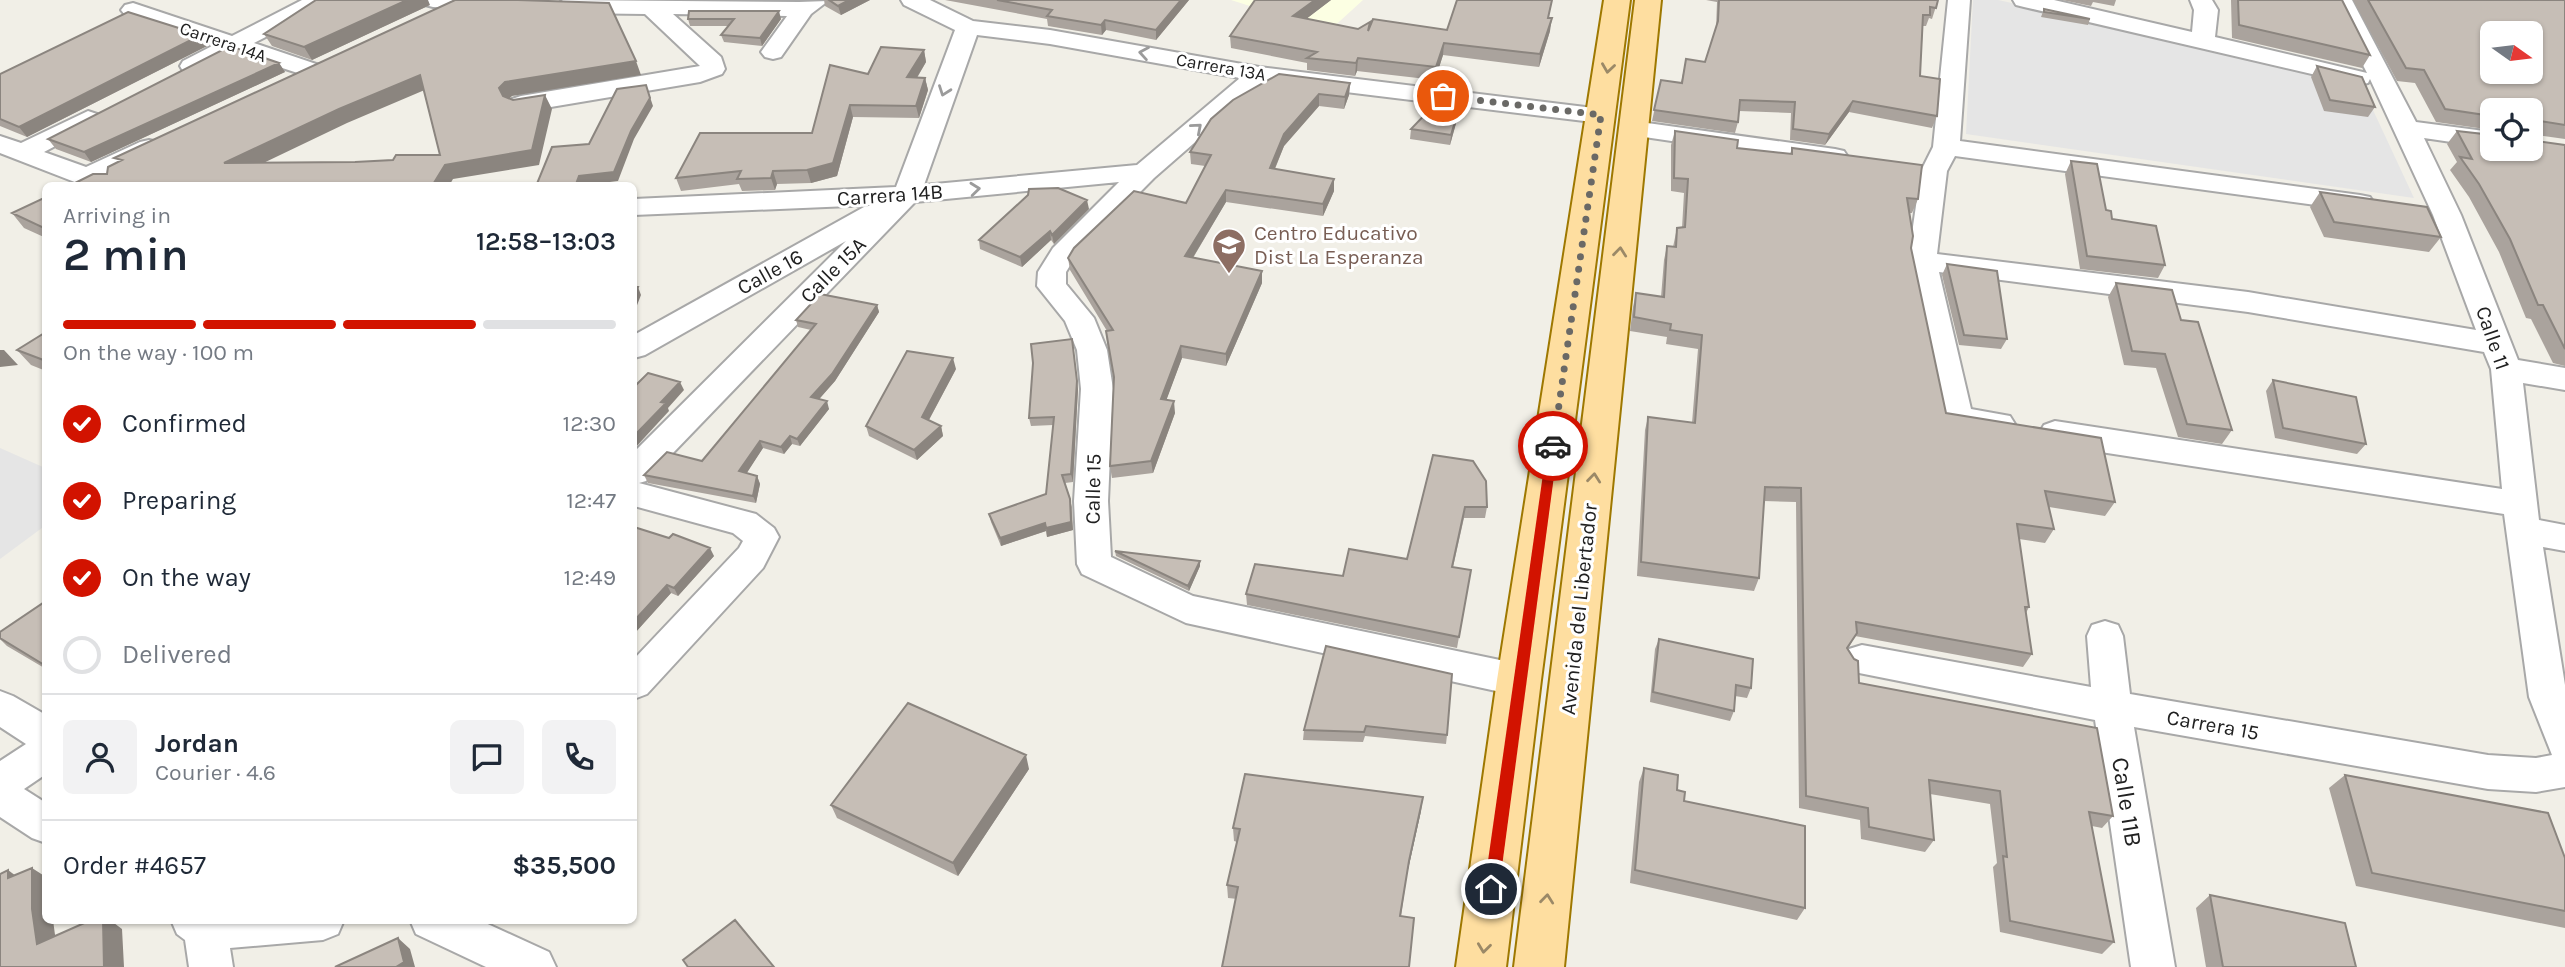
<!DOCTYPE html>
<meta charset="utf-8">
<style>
body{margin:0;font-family:Karla,sans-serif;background:#f2f2f3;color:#1f2937;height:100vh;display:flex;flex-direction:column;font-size:26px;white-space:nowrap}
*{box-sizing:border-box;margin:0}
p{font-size:23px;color:#747a83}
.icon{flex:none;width:38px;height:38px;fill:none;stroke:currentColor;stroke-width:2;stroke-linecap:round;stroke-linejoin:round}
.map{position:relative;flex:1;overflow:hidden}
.sheet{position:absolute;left:42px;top:182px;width:595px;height:742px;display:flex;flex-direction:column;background:#fff;border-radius:10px;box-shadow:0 2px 5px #0004}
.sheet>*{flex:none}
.needle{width:46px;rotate:104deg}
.controls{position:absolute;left:2480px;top:21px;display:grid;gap:14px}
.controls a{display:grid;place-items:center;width:63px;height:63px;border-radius:10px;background:#fff;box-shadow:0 2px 5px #0004;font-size:35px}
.pin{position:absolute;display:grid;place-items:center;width:60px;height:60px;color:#fff;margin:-30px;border:4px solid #fff;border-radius:50%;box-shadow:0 2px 7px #0007}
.courier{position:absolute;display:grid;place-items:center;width:70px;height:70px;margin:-35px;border:5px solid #d21300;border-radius:50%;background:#fff;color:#222;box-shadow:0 2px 9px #0007}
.summary em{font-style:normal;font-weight:600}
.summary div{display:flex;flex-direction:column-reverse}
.summary{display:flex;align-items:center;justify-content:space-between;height:119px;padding:0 21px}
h1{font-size:46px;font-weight:600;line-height:52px}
.bar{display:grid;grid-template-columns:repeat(4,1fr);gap:10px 7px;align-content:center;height:84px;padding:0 21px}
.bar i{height:9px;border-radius:5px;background:#e0e1e3}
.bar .on{background:#d21300}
.bar p{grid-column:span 4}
.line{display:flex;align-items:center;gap:18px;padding:0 21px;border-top:2px solid #e0e1e3}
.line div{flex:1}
.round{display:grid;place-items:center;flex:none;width:74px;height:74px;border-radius:10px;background:#f2f2f3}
ol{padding:0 21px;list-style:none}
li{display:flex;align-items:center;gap:21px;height:77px}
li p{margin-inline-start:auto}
li .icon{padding:7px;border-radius:50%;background:#d21300;color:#fff;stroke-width:4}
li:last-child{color:#747a83}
li i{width:38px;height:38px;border:4px solid #e0e1e3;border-radius:50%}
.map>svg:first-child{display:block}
</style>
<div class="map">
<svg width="2565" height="967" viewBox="0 0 2565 967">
<rect width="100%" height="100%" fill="#f1efe7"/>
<path fill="#fcffe3" d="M1231,0H1363L1329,31Z"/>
<path fill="#e5e5e5" d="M1973,0H1998L2359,80L2414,198L1966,134Z
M0,448L45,468L46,525L0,559Z"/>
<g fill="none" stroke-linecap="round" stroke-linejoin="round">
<g stroke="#a8a8a8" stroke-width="4">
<path id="minor" d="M302,0H331L328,5L254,43L322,66L325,71L322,76L313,78L236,53C220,61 202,76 183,71L180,66L183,61L214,45L125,15L121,10L125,5L133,3L232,36Z
M422,0H505L507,3L504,8L496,10L433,7L425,5Z
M563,0L799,2L828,1L811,14L781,57L773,59L765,57L761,52L787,16L673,14L721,57L725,69L722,74L700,82L521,112L512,109L508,104L512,99L521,96L700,66L645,14L567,13L559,11L555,6Z
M901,0H930L973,21L1050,30L1259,67L1610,110L1614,115L1610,120L1601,123L1264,82L1154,178L1074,259L1066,272V284L1094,318L1107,350L1113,389L1108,501L1111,557L1193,596L1519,664L1532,669L1538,680L1532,691L1519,696L1186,623L1082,574L1077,564L1074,501L1081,389L1077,350L1065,321L1037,286L1038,272L1053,248L1119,182L915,202L646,481L639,483L756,514L774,528L779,537L763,568L647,694L634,699V659L739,548L743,541L733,533L634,506V452L846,241L645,355L634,358V335L864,207L873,205L634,215V199L896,187L955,30L904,5ZM977,35L1050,44L1240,78L1137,165L924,185Z
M1948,0H1970L1960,141L2360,195L2370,197L2374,203L2370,209L2360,211L1955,156L1947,171L1937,254L2248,292L2476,330L2433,215L2370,79L2368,83L2359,85L2024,7L2016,5L2013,0H2054L2192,32L2194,10L2190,0H2212L2218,10L2215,37L2367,73L2330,0H2352L2416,122L2492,132V148L2424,138L2461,215L2518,360L2565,368V390L2523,383L2539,520L2565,525V551L2543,547L2565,685V787L2536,792L2488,789L2134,727L2175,967H2131L2095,720L1849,671L1843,660L1849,649L1862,645L2091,687L2087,636L2092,625L2105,621L2118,625L2123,636L2130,694L2488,755L2536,758L2552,755L2529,697L2504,514L2055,445L2044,441L2039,433L2044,425L2055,421L2502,489L2491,369L2484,352L2248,312L1939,272L1971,409L2010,416L2015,424L2010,432L1999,435L1946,426L1941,418L1908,261L1921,171L1933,147Z
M88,111L97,114L101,119L97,124L44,152L86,167L140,142L149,140L158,142L162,148L158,154L110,176L115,178L118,186H85L0,153V136L21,143Z
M1633,121L1835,149L1844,151L1848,157L1844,163L1835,165L1624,134L1620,129L1624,124Z
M0,691L13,696L46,715V774L24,789L46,803V843L32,838L0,817V761L26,744L0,727Z
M171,920H344L338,934L323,940L230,948L233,967H189L185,940L177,934Z
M410,920H479L549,952L556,967H486L416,934Z"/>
</g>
<g stroke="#9e7800" stroke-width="4">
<path id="major" d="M1604,0H1630L1541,680L1506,967H1456L1497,680Z
M1635,0H1661L1564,967H1514Z"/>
</g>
<use href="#minor" fill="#fff" fill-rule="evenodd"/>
<use href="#major" fill="#fedea0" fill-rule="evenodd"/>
</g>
<path fill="#aaa39d" d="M824,0H870L841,15L825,6Z
M945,0H1189L1156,40L1106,30L1102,35L1048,26L1047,19Z
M1255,0H1331L1306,19L1358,29L1370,27L1447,30L1549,18L1550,31L1539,67L1443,55L1435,80L1357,71L1355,76L1307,70V63L1231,48L1230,36Z
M1706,0H1938L1932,19L1929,18L1926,26H1923L1920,76L1937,116L1932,128L1849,112L1825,145L1790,140L1791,113L1739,111L1738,122L1735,133L1652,121L1661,80L1681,83L1686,59L1705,62L1716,29L1717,2Z
M2062,0H2116L2114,6L2093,2L2091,6Z
M2231,0H2342L2370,55L2362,68L2232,38Z
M2353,0H2565V139L2536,135L2532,141L2565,145V366L2553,363L2531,319L2526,318L2499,252L2469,197L2450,170L2457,162L2447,144L2457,131L2530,149V110H2492V130L2436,122L2415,83L2397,81Z
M430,5L312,60L272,46L264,34Z
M2044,9L2090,19L2088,25L2041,17Z
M688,19H781L762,46L724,42L721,35L728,26H690Z
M201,35L207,46L27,137L0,126V74Z
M924,50L926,62L917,78H925L928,90L919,118L853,117L837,176L811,183L777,184L775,190L742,191L739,184L681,191L676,178L812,133L868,74Z
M279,63L285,72L91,162L56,149L48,139Z
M2317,66L2375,107L2368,117L2324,111L2311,77Z
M1279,74L1350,83L1349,95L1344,109L1319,106L1284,146L1275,169L1334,191L1323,216L1226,202L1193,258L1262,283L1226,366L1182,358L1166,400L1175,413L1153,473L1112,478L1110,466L1114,380L1107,343L1106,331H1107L1070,270L1068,258L1186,203L1205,166L1191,164L1190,152Z
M1458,116L1450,145L1410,139L1411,129Z
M1675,131L1737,148L1790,154L1792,148L1918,199L1912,213H1909L1911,248L1946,413L2115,502L2105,516L2049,507L2054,529L2045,543L2019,539L2029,607L2026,613L2032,654L2023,667L1855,636L1848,649L1859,683L2113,816L2102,828L2092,826L2114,942L2102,954L2000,932L1993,867L1997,863L1990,804L1930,794L1934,840L1925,852L1861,839L1860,820L1799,808L1796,502L1764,501L1759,578L1754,591L1637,576L1645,430L1648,417L1692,423L1698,349L1666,344L1667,337L1630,331L1633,307L1636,293L1661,297L1664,260L1667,246L1673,247L1677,228H1682L1684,193L1671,191V145Z
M2071,161L2112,219L2165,265L2158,278L2080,269L2065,174Z
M2320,192L2441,237L2429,252L2324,237L2310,207Z
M46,197V238L24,228L12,213Z
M1089,209L1054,244L1051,240L1022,267L980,249L979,240Z
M1947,264L2007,339L2001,349L1959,345L1942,275Z
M2116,283L2181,320L2232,430L2222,444L2178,437L2156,368L2124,365L2108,297Z
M877,305L879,312L835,381L819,399L829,409L800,446L792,444L784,454L763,448L746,473L757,476L760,484L756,503L648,483L644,475L702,461L811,330L798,327L796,320Z
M46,332V371L31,365L17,350Z
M956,369L929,420L941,426L943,436L917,460L869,436L866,426Z
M2273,380L2366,444L2357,454L2275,438L2266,391Z
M1078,389L1073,482L1065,483L1072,507L1073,530L1047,537L1046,531L1001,546L991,522L989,514L1046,494L1053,425L1031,426L1029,418Z
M1433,455L1487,507L1485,518H1464L1453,567L1471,570L1457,648L1247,605L1246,594L1343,576L1407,559Z
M634,527L714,556L678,596L671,593L634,634Z
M1115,551L1200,561V566L1189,591L1116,556Z
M46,601V669L7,646L0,639V632Z
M1659,639L1751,688L1747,698L1735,696L1734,711L1730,721L1650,702L1655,649Z
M1326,646L1447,735L1446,744L1365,736L1363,742L1303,740L1304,730Z
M1644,768L1677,790L1684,801L1805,908L1797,920L1630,883L1639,782Z
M1029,769L958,876L837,818L831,805Z
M2345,775L2565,858V928L2356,886L2329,788Z
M1421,811L1407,874L1401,916L1228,898L1227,885L1237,842L1234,841L1233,828Z
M2210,895L2356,967H2206L2196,908Z"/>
<path fill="#8b857f" d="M407,0H428L430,5L312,60L304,47Z
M849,0H870L841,15L838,6Z
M1181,0H1189L1156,40V30Z
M1315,0H1331L1293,29V16Z
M779,11L781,19L762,46L760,38Z
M1552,18L1550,31L1539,67L1540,54Z
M1105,20L1106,30L1102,35L1101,25Z
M201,35L207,46L27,137L19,127Z
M1444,43L1443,55L1435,80L1436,67Z
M924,50L926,62L910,89L907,77Z
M1358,58L1357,71L1355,76L1356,63Z
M636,61L641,75L512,96L506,102L499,88L505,82Z
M279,63L285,72L91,162L84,152Z
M420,75L427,89L347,123L234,177L224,163L339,109Z
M925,78L928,90L919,118L916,106Z
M1350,83L1349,95L1344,109L1345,97Z
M646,85L653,106L634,139L618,181L577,186L576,184L579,176Z
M1319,94V106L1284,146L1270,180V168L1284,134Z
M545,95L552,109L539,165L453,179L449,186H432L445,165Z
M1853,101L1849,112L1825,145L1829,134Z
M850,105L853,117L837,176L811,183L807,170Z
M1460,105L1458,116L1450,145L1451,135Z
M773,171L777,184L775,190L771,178Z
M1334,179V191L1323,216V204Z
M1226,190V202L1186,269L1185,256Z
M1087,200L1089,209L1054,244L1052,235Z
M1050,231L1051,240L1022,267L1020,257Z
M1262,271V283L1226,366V354Z
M638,287L641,295L634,313V297Z
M877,305L879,312L835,381L814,405L811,397Z
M1072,339L1078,389L1073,482L1071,474Z
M1181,346L1182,358L1162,412L1161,399Z
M0,350H4L18,365L0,367Z
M953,358L956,369L925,427L922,417Z
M680,382L684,390L668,408L669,411L634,449V436L661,402Z
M827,401L829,409L800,446L797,439Z
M1174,401L1175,413L1153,473L1151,461Z
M941,426L943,436L917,460L914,450Z
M790,436L792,444L784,454L781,447Z
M760,441L763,448L743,479L739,471Z
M757,476L760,484L756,503L753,496Z
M1070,499L1073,530L1047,537L1046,528Z
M1045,523L1046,531L1001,546L1000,538Z
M710,548L714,556L678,596L674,588Z
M1200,561V566L1189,591L1188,586Z
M667,585L671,593L634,634V621Z
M1026,755L1029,769L958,876L953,863Z
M1423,797L1421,811L1407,874L1409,861Z
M32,868L46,877V920H53L58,957L37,944L32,909Z
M8,870L28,885L8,878Z
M103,920H110L122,929L124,967H104Z
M398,938L410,949L415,967H396Z"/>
<path fill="#c6beb6" stroke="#8b857f" stroke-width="2" fill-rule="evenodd" d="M316,0H407L304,47L264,34Z
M455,0H518L609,3L636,61L505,82L499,88L503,96L513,100L545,95L532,150L445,165L432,186H69L93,174H107L108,167L122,160L114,158ZM420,75L440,155H396L393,160L355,162L224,163L339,109Z
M829,0H849L838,6Z
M997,0H1181L1156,30L1105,20L1101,25L1047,16L1052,10Z
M1255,0H1315L1293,16L1358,29L1370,22L1368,31L1373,19L1447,30L1457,0H1552L1548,18H1552L1540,54L1444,43L1436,67L1358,58L1356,63L1307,58L1317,52L1230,36Z
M1719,0H1938L1936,8L1930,7V15H1923L1920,76L1940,79L1937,116L1853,101L1829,134L1793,129L1795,102L1740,100L1738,122L1654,110L1661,80L1682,83L1686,59L1705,62L1718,21Z
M2238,0H2342L2370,55L2239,25Z
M2368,0H2565V125L2540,121L2537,124L2538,133L2530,134V110H2492V116L2445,109L2424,70L2406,68ZM2492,33H2530V72H2492Z
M2044,9L2090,19L2044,12Z
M689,11H779L760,38L721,35L734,19H688Z
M128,12L201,35L19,127L0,119V74Z
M230,46L279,63L84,152L48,139Z
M881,47L924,50L907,77L925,78L916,106L850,105L833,163L807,170L773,171L771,178L737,179L741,171L676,178L700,133H812L830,65L868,74Z
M2317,66L2362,77L2375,107L2330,100Z
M1279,74L1350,83L1345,97L1319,94L1284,134L1270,168L1334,179L1323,204L1226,190L1185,256L1262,271L1226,354L1181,346L1161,399L1174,401L1151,461L1110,466L1114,377L1106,331L1113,330L1068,258L1074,248L1134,191L1186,203L1211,155L1190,152L1211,119L1233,100Z
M646,85L650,98L631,131L614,172L579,176L576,184L557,186H536L552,147L589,144L617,89Z
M1436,103L1460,105L1451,135L1411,129Z
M1675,131L1738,140L1737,148L1792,154V148L1922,165L1918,199L1907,198L1913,236L1911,248L1946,413L2101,438L2115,502L2045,491L2054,529L2017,524L2029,607H2025L2032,654L1856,622L1857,633L1847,648L1854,659L1858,661L1859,683L2097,728L2113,816L2089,812L2114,942L2010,921L2003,856L2007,857L2000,791L1929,780L1934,840L1869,827L1868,808L1806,796L1801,488L1765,487L1759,578L1641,562L1648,417L1695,423L1702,335L1670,330L1671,324L1634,317L1636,293L1664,297L1667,246L1676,247L1677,228L1685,227L1688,179L1674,178Z
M2457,131L2492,135V149H2530V140L2565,145V349L2543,305H2538L2510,239L2479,184L2460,157L2472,159Z
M2071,161L2097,164L2106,210L2111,211L2112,219L2156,226L2165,265L2087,256Z
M1058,188L1087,200L1052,235L1050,231L1020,257L979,240L1028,195L1029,189Z
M2320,192L2427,207L2441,237L2334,222Z
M46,197V229L12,213Z
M1947,264L1997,271L2007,339L1964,335Z
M2116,283L2172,290L2181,320L2198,322L2232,430L2187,424L2165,354L2132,351Z
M634,287H638L634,297Z
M820,294L877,305L832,374L811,397L827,401L797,439L790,436L781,447L760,441L739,471L757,476L753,496L644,475L667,452L702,461L816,324L796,320Z
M46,332V361L17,350Z
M1072,339L1077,381L1071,474L1062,475L1070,499L1071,522L1046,528L1045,523L1000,538L989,514L1046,494L1054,417L1029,418L1033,363L1031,344Z
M907,351L953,358L922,417L941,426L914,450L866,426Z
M648,373L680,382L661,402L666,403L634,436V387Z
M2273,380L2356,397L2366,444L2283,428Z
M1433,455L1473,461L1486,481L1487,507H1465L1452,567L1471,570L1459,637L1246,594L1255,564L1343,576L1349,549L1407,559Z
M634,527L669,538L673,534L710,548L674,588L667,585L634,621Z
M1115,551L1200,561L1188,586Z
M46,601V666L0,638V632Z
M1659,639L1753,659L1751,688L1736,685L1734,711L1653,692Z
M1326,646L1452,674L1447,735L1366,726L1364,732L1304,730Z
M908,703L1026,755L953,863L831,805Z
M1644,768L1678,775L1677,790L1685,792L1684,801L1805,826V908L1635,870Z
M1245,774L1423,797L1409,861L1400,916L1414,918L1409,967H1222L1238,887L1227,885L1240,829L1233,828Z
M2345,775L2548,813L2565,858V911L2372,873Z
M32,868V909L37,944L91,920H103L104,967H0V874L8,870V878Z
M2210,895L2345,923L2356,967H2223Z
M735,920L774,967H688L683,960Z
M398,938L404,962L396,967H335Z"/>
<defs><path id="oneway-chevron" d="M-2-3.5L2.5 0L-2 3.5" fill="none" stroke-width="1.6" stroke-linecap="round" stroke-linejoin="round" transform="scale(1.75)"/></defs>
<g stroke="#9b9b9b">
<use href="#oneway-chevron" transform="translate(1144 53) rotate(-170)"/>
<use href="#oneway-chevron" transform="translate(944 91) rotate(110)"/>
<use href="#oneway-chevron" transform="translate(1197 128) rotate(-41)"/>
<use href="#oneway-chevron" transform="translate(975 189) rotate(-6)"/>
</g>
<g stroke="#9b8967">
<use href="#oneway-chevron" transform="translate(1608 68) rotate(98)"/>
<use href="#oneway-chevron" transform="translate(1620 252) rotate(-84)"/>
<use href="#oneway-chevron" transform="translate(1594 478) rotate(-84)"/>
<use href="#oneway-chevron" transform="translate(1547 899) rotate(-84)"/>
<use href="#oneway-chevron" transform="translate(1484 948) rotate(97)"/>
</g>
<path fill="#d21300" d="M1553,442L1558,446L1499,889L1491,895L1484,889L1547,446Z"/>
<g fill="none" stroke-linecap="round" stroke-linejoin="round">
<path stroke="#6a6966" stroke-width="7" stroke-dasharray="0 12.6" d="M1443,96L1601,115L1553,446"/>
</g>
<defs>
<g id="school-pin" transform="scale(1.75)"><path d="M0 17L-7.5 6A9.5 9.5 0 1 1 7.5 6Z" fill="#8d6e63" stroke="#fff"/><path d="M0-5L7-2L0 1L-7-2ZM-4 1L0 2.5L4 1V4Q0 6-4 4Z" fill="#fff"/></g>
</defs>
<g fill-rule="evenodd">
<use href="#school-pin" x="1229" y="245"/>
</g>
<g text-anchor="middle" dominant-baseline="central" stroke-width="6" stroke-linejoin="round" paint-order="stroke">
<g font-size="18" fill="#212121" stroke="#fff">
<text transform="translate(223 42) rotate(19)">Carrera 14A</text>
<text transform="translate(1221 67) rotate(10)">Carrera 13A</text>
</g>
<g font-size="21" fill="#212121" stroke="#fff">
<text transform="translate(890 195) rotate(-4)">Carrera 14B</text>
<text transform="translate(833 270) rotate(-45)">Calle 15A</text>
<text transform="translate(770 272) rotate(-29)">Calle 16</text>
<text transform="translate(2493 338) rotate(71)">Calle 11</text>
<text transform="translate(1093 489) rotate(-89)">Calle 15</text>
<text transform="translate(1579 609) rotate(-84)">Avenida del Libertador</text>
<text transform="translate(2213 725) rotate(10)">Carrera 15</text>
</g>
<g font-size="21" fill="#785e54" stroke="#fff" text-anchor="start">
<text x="1254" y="233">Centro Educativo<tspan x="1254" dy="24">Dist La Esperanza</tspan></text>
</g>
<g font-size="24" fill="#212121" stroke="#fff">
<text transform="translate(2127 802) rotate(81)">Calle 11B</text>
</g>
</g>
</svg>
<div class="controls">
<a><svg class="needle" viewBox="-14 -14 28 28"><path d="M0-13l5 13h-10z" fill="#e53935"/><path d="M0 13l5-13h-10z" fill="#747a83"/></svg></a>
<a><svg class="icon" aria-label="locate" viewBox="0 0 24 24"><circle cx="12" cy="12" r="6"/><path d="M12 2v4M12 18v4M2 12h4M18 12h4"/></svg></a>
</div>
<div class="pin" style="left:1443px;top:96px;background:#ea580c"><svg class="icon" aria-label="bag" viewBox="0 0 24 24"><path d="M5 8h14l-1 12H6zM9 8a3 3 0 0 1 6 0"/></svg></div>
<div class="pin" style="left:1491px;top:889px;background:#1f2937"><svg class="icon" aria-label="home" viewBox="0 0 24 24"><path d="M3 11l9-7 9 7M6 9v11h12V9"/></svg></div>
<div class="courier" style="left:1553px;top:446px"><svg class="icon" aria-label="car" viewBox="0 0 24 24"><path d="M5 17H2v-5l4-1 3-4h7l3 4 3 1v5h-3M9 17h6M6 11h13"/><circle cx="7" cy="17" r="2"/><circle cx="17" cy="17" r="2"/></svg></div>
<section class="sheet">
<div class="summary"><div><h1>2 min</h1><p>Arriving in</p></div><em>12:58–13:03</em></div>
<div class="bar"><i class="on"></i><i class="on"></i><i class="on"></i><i></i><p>On the way · 100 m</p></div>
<ol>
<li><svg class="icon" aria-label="check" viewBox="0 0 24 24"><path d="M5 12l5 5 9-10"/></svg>Confirmed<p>12:30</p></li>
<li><svg class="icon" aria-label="check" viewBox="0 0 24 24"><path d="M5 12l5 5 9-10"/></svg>Preparing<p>12:47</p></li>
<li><svg class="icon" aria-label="check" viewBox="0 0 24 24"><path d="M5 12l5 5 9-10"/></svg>On the way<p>12:49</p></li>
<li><i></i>Delivered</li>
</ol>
<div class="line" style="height:126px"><a class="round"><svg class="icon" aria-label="person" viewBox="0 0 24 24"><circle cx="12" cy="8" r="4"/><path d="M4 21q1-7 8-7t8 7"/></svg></a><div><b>Jordan</b><p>Courier · 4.6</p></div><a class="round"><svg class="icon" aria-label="chat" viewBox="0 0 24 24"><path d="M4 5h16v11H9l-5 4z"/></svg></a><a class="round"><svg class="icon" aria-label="phone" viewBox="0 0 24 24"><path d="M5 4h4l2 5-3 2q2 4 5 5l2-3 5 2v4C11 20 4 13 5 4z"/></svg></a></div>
<div class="line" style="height:91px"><div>Order #4657</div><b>$35,500</b></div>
</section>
</div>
